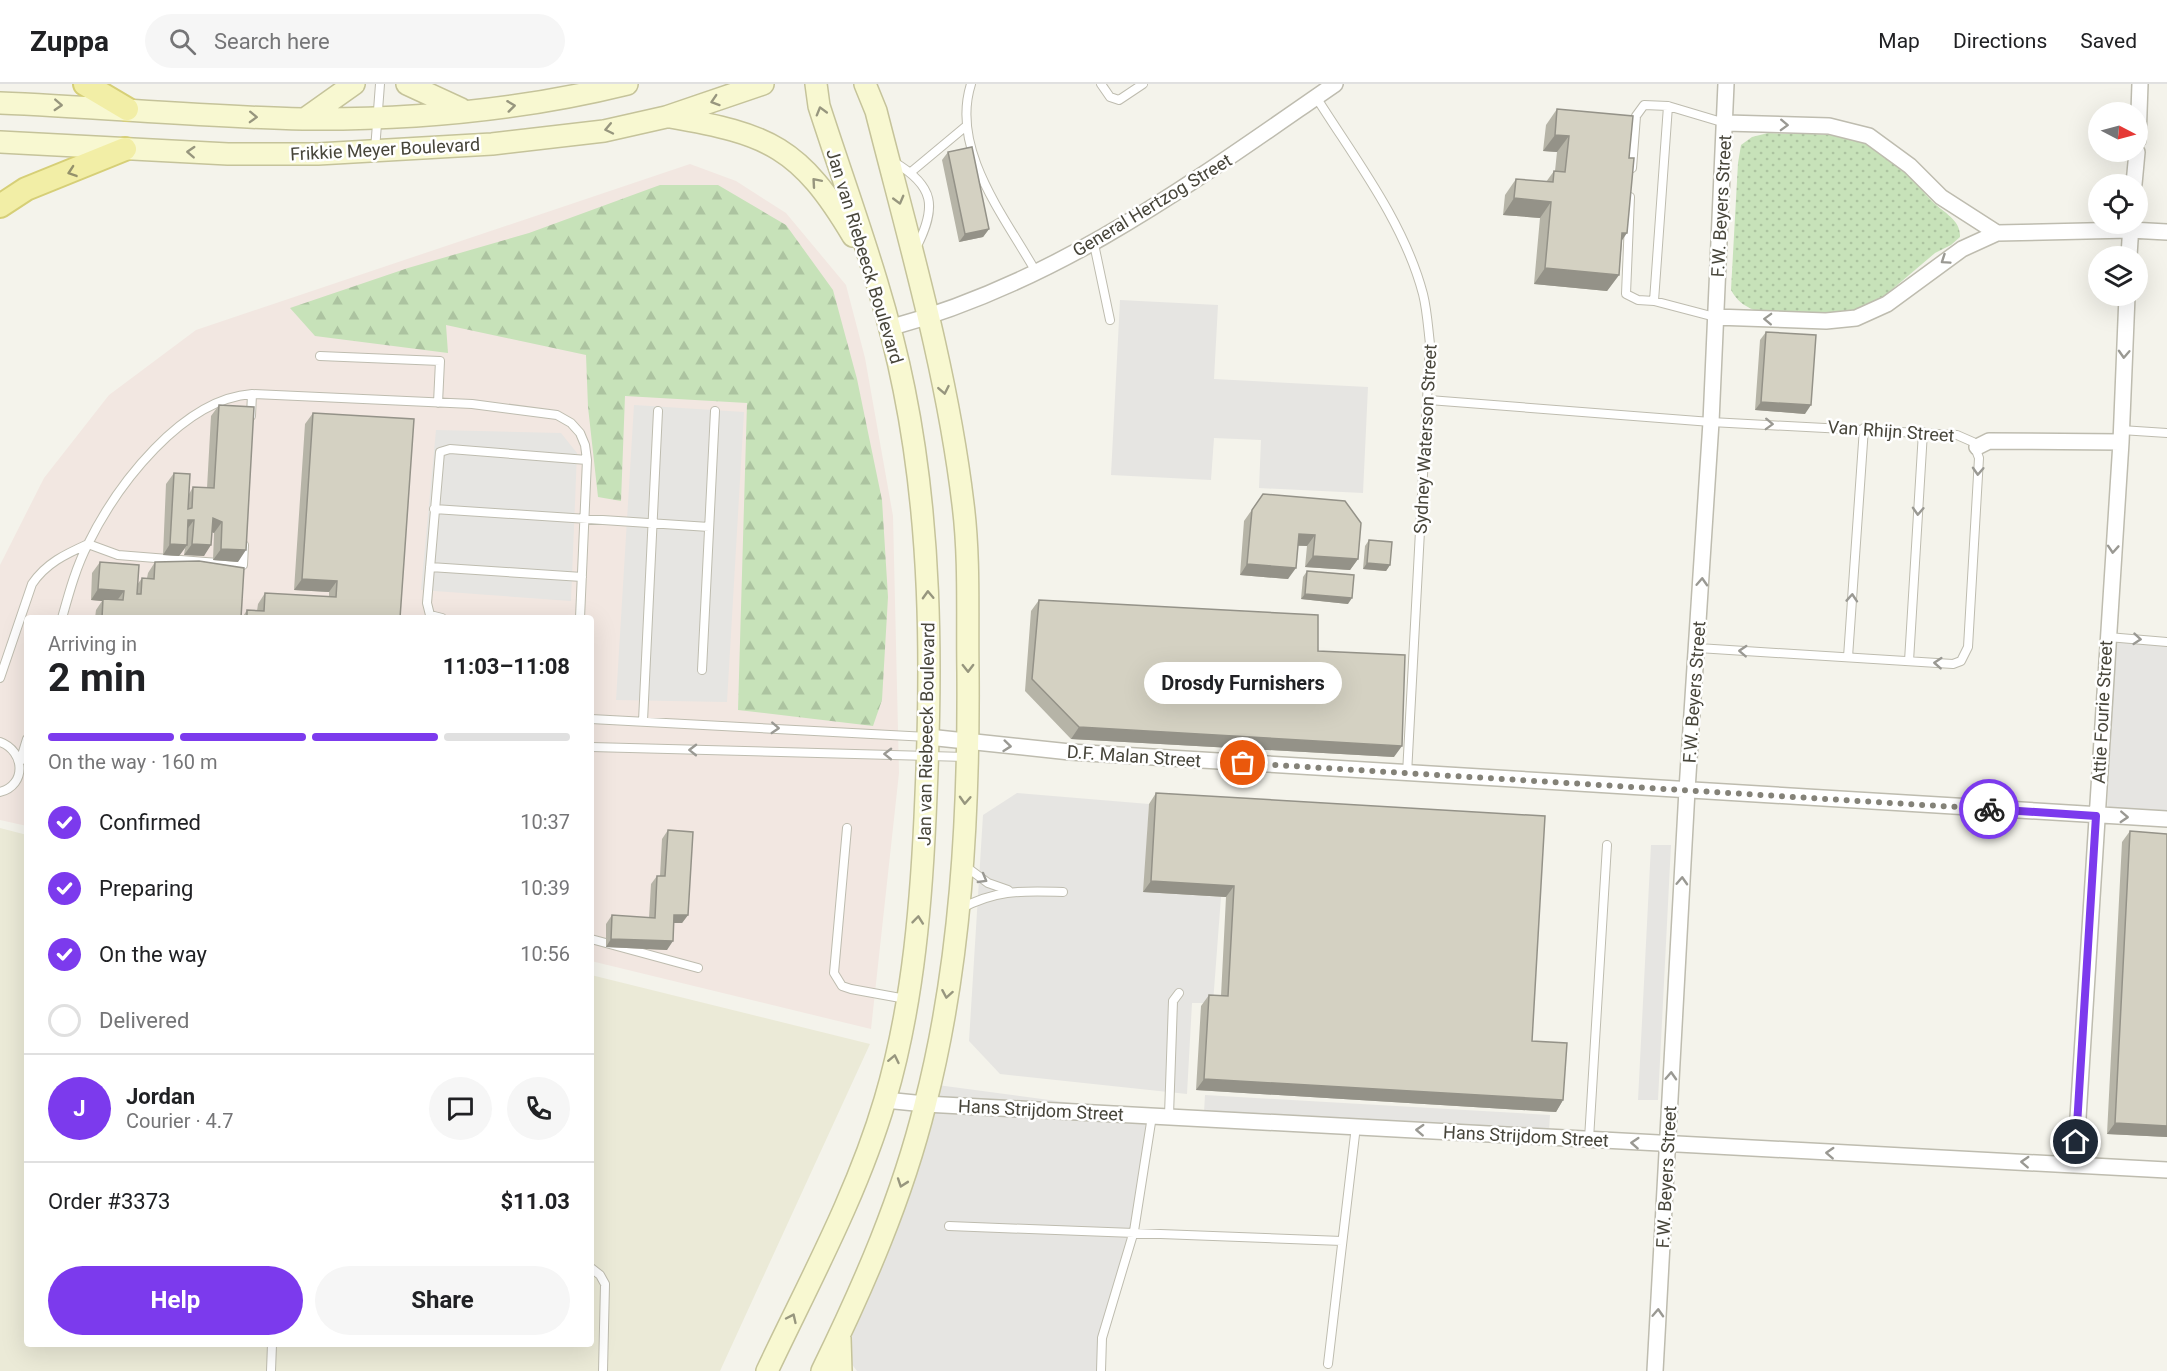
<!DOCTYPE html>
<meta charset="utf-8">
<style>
body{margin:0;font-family:Roboto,sans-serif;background:#f6f6f6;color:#202124;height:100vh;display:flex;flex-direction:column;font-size:22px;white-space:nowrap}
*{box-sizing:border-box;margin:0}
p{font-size:20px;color:#757577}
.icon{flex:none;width:33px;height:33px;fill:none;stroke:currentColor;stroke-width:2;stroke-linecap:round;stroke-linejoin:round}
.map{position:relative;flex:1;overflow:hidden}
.side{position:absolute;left:24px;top:531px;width:570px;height:732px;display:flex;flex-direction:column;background:#fff;border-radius:6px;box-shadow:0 6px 24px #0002}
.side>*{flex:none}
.needle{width:39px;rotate:96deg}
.controls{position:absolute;left:2088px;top:18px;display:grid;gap:12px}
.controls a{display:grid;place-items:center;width:60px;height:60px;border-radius:50%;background:#fff;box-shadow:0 6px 24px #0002;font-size:30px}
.pin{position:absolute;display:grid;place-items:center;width:51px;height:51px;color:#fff;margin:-26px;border:3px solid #fff;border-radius:50%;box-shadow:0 2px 6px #0007}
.courier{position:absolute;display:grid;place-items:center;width:60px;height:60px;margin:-30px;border:4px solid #7c3aed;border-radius:50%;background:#fff;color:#222;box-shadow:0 2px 8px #0007}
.bubble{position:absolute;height:42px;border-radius:21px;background:#fff;box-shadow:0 6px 24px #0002;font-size:20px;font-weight:700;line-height:42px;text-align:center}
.head em{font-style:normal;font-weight:700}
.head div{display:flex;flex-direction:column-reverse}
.head{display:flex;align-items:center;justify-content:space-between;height:102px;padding:0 24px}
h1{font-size:39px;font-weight:700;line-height:45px}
.bar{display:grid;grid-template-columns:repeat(4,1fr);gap:9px 6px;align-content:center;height:72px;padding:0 24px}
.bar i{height:8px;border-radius:4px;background:#e0e0e0}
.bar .active{background:#7c3aed}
.bar p{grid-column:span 4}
.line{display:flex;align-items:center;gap:15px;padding:0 24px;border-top:2px solid #e0e0e0}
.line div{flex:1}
.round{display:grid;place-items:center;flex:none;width:63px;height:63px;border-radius:32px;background:#f6f6f6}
ol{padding:0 24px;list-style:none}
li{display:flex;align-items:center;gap:18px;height:66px}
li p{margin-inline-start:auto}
li .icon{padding:6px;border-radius:50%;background:#7c3aed;color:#fff;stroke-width:4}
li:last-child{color:#757577}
li i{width:33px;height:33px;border:3px solid #e0e0e0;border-radius:50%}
.primary-button{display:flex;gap:12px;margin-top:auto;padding:12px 24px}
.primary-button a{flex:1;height:69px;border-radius:36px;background:#7c3aed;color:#fff;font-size:24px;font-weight:700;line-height:69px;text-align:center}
.primary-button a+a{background:#f6f6f6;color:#202124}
header{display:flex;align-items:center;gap:36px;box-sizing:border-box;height:84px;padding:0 30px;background:#fff;border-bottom:2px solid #e0e0e0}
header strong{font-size:28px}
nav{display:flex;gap:33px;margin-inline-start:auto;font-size:21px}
.search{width:420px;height:54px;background:#f6f6f6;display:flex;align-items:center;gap:15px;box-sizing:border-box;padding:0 21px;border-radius:33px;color:#757577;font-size:22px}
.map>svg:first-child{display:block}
</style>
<header>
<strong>Zuppa</strong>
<div class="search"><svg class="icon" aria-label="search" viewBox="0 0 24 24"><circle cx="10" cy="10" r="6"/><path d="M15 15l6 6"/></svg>Search here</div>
<nav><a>Map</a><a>Directions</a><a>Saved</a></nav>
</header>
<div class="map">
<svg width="2167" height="1287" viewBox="0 0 2167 1287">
<defs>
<pattern id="forest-firs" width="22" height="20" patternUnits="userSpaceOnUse" patternTransform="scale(1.5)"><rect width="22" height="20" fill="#c7e2b9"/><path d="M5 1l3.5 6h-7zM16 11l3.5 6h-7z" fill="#acc3a0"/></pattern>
<pattern id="park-dots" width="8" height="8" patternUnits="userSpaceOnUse" patternTransform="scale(1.5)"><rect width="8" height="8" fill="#c7e2b9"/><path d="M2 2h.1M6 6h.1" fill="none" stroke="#acc3a0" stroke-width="1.8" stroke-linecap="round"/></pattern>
</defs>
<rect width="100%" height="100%" fill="#f4f3eb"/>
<path fill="#ebead7" d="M0,744L27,751V1260H591V891L870,960L720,1287H0Z"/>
<path fill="#f2e7e1" d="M690,80L736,97L786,129L846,201L865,274L893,432L899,689L871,945L591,877V534H27V742L0,736V481L44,394L109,311L196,246Z"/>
<path fill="url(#forest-firs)" d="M660,101H718L786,141L833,206L857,295L882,416L888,513L882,616L873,642L738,626L747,319L625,312L621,417L598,413L588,323L586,271L446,241L448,269L315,252L290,224L408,184L529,149Z"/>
<path fill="url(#park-dots)" d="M1768,49C1804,51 1849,46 1881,66C1902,78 1916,101 1933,118C1944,129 1961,136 1960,153L1951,161L1935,169L1882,214L1858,225L1842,230L1754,226C1743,221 1737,217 1731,206L1738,79L1741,61L1752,53Z"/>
<path fill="#e6e5e2" d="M1120,216L1218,221L1214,295L1368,303L1363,409L1259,404L1261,356L1214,354L1211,396L1111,391Z
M634,321L744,328L727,618L616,616Z
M436,346L561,349L577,369L571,517L421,506Z
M2116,558L2167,561V730L2107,726Z
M1017,709L1149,720L1144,808L1221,813L1213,919H1192L1187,1010L1000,990L969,957L983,731Z
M1651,761H1671L1658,1016H1638Z
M930,1000L1153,1030L1134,1147L1108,1235L1099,1287H857L840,1265Z
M1205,1011L1550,1031L1549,1047L1204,1028Z"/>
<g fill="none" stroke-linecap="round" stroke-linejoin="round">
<g stroke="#bebcaf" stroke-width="10">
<path id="lane" d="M971,0C950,66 1005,133 1036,188
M1101,0L1110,13L1119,16L1143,0
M1316,13C1355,75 1404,138 1423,210C1427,226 1428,243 1430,260L1407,690
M375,66L380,0
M894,78C935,102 937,123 916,164
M1632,84L1636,32L1644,21L1668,22L1725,39
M911,88L965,43
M1630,113L1626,210L1638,216L1654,217L1715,233
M1094,160L1110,236
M1654,217L1668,22
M320,272L440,277L438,319
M1429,316L1711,338L1957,351L1973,358L1979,374L1968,563L1961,577L1953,580L1698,564
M251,332L252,310
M2121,346L2167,349
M434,425L709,443
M430,483L582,493
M62,534C69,509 76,483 88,460C117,401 182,315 252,310L472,320L557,331L571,339L580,349L585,361L587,376L580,534
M442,534L430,531L427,519L440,368L450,365L587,376
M2108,553L2167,558
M1848,573L1864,344
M1909,577L1923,348
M702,586L715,327
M0,594L32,500C46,479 66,470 88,460L118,471L243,481L244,461
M591,635L928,653
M643,637L658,327
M0,658C25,667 27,701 0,708
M591,663L966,673
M20,678L27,655
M847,744L834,889L842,902L851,905L906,915
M965,782L988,799L1008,806
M960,825C997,805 1022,807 1063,808
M591,855L698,884
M1169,1031L1173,917L1179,909
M1589,1055L1607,761
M949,1142L1342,1157
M591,1184L600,1191L605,1200L603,1287
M1328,1280L1356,1042
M271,1287L272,1260
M1101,1287L1102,1254L1134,1147L1152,1032"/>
</g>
<g stroke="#bebcaf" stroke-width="18">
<path id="street" d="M1726,39L1829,42L1869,52L1910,82L1941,113L1997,149
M2138,56L2140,0
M2134,100L2137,68
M2129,172L2131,140
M1715,233L1826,237L1856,234L1887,220L1962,165L1997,149L2130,146L2167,148
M889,244C1059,198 1193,98 1335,0
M1977,363L1989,357L2121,358
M928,653L1070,668L2167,735
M885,1016L925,1020L2167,1086
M2075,1081L2121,358L2127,212
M1655,1287L1687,706L1711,338L1726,0"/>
</g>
<g stroke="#c5c39a" stroke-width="24">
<path id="secondary" d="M407,0L461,25
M0,19C101,23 202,33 303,35C411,36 522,26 627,0
M670,33C769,50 800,63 853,152
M306,34L354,0
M0,58L228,70H318L492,60L604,47L666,33L763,0
M840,1254L841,1287
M767,1287C809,1198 857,1111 885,1016C914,918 922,812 926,711C932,575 931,438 904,305C885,209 849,115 819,22L816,0
M822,1287C864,1201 902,1114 925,1021C961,881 969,732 968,589C967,533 970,475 963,420C947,286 909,157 876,27L865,0"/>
</g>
<g stroke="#d6cf77" stroke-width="26">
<path id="primary" d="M85,0L127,25
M0,122L26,105L125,65"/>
</g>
<use href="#lane" stroke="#fff" stroke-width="8"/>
<use href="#street" stroke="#fff" stroke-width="15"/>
<use href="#secondary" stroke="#f8f8d1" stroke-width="21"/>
<use href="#primary" stroke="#f2eea6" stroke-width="22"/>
</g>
<path fill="#b6b4a7" d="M1557,25L1622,157L1619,191L1607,207L1534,200L1540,134L1503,131L1505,111L1516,95L1546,98L1554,87H1555L1557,68L1543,67L1546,41Z
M948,68L989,145L983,153L959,158L942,76Z
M1766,248L1805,330L1755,326L1760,256Z
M219,321L238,478L213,476L214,449L212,448L204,472L184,471L185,464L179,472L163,471L166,400L174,389L189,410L193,403L207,404L211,332Z
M313,329L400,534H242L247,526L257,527L258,520L265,509L329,513V508L294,506L305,340Z
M1263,410L1358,475L1350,486L1305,483L1307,462H1298L1288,495L1240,491L1244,437Z
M1369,456L1390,481L1386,487L1363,485L1365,462Z
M100,478L137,501L142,494H147L148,489L155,478L241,534H95L96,526L102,517L91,516L92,489Z
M1307,487L1348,520L1301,515L1303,493Z
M1039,516L1394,673L1071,655L1025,607L1031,527Z
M1156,709L1532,957L1563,1016L1556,1028L1196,1006L1201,922L1209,911L1221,912L1226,813L1143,808L1149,720Z
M668,746L688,831L682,839H673L667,866L606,863V840L612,831L649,834L651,800L657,792H660L662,755Z
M2130,747L2167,750V1053L2107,1050L2122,758Z"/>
<path fill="#949288" d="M1555,51L1569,52L1557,68L1543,67Z
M1514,114L1551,118L1540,134L1503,131Z
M989,145L983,153L959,158L965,150Z
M1622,149H1627L1616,165Z
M1545,184L1619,191L1607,207L1534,200Z
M1761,318L1811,321L1805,330L1755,326Z
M213,434L222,438L214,449L205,445Z
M188,436H194L186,447Z
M1299,450L1315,451L1307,462L1291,461Z
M170,460L187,461L179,472L163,471Z
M192,460L211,461L204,472L184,471Z
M221,465L246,466L238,478L213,476Z
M1313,472L1358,475L1350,486L1305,483Z
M1367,479L1390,481L1386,487L1363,485Z
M1247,480L1296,484L1288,495L1240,491Z
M302,495L337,497L329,508L294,506Z
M98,505L124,507L116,518L103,515L102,517L91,516Z
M1305,510L1352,514L1348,520L1301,515Z
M1079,643L1402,662L1394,673L1071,655Z
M1151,797L1234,802L1226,813L1143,808Z
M674,831H688L682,839H668Z
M611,855L673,857L667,866L606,863Z
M1204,995L1563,1016L1556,1028L1196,1006Z
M2115,1039L2167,1042V1053L2107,1050Z"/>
<path fill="#d4d1c2" stroke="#949288" stroke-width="1.5" d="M1557,25L1633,32L1629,74H1634L1627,149H1622L1619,191L1545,184L1551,118L1514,114L1516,95L1553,98L1554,87L1565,88L1569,52L1555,51Z
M972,63L989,145L965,150L948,68Z
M1766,248L1816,251L1811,321L1761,318Z
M219,321L254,323L246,466L221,465L222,438L213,434L211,461L192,460L194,436H188L187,461L170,460L174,389L190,390L188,425L192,424L193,403L214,404Z
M313,329L414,335L400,534H247V526L264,527L265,509L336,513L337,497L302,495Z
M1263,410L1345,417L1361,439L1358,475L1313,472L1315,451L1299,450L1296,484L1247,480L1252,426Z
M1369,456L1392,458L1390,481L1367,479Z
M199,477L244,484L241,534H102L103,515L123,516L124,507L98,505L100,478L139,481L137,510H141L142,494L154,495L155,478Z
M1307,487L1354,491L1352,514L1305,510Z
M1039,516L1318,531V567L1405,571L1402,662L1079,643L1032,595Z
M1156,709L1545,732L1532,957L1567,959L1563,1016L1204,995L1209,911L1228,912L1234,802L1151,797Z
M668,746L693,748L688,831H674L673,857L611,855L612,831L655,834L657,792H665Z
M2130,747L2167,750V1042L2115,1039Z"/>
<defs><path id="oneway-chevron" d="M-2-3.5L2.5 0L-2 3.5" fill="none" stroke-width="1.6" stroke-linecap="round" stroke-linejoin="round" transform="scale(1.5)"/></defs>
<g stroke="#97967e">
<use href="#oneway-chevron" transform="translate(715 17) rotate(162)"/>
<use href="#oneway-chevron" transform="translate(58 21) rotate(3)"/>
<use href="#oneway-chevron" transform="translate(511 22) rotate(-7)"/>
<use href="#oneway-chevron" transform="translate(821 27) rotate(-106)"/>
<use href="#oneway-chevron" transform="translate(253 33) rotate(2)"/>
<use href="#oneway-chevron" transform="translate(609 45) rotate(168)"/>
<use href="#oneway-chevron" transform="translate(191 68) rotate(-177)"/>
<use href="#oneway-chevron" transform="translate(816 98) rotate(-131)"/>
<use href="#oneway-chevron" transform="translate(899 116) rotate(75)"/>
<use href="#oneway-chevron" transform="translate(944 306) rotate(79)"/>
<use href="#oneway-chevron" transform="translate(928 511) rotate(-92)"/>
<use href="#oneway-chevron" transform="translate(968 584) rotate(89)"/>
<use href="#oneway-chevron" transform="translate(965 716) rotate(93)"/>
<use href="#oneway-chevron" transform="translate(918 836) rotate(-84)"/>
<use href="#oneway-chevron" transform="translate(947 910) rotate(100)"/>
<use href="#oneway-chevron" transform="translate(894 975) rotate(-78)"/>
<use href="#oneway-chevron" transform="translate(902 1099) rotate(109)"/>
<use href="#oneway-chevron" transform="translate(792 1234) rotate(-65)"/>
</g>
<g stroke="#9a9993">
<use href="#oneway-chevron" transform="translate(1784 41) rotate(2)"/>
<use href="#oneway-chevron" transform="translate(1945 176) rotate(146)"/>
<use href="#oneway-chevron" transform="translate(1768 235) rotate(-178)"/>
<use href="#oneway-chevron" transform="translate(2124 270) rotate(93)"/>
<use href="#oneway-chevron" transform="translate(1769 340) rotate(2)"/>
<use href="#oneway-chevron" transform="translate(1978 387) rotate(93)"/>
<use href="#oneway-chevron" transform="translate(1918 427) rotate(93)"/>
<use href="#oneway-chevron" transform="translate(2113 465) rotate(94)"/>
<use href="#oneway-chevron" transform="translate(1702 498) rotate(-87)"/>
<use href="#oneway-chevron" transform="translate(1852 514) rotate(-86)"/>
<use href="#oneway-chevron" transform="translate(2137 555) rotate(5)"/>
<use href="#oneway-chevron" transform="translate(1743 567) rotate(-177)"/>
<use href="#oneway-chevron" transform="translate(1938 579) rotate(-176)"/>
<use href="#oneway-chevron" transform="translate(775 644) rotate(3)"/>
<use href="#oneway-chevron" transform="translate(1007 662) rotate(6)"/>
<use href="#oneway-chevron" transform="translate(693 666) rotate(-179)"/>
<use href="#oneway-chevron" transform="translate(888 670) rotate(-179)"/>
<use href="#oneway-chevron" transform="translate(2124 733) rotate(3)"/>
<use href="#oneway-chevron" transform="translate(983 795) rotate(30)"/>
<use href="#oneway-chevron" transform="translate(1682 797) rotate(-87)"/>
<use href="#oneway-chevron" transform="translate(1671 992) rotate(-87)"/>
<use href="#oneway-chevron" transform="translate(1420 1046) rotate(-177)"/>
<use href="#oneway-chevron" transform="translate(1635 1059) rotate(-176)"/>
<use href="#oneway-chevron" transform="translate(1830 1069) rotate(-177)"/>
<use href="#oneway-chevron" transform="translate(2025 1078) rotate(-177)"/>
<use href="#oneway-chevron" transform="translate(1658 1229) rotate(-87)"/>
</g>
<use stroke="#94916b" href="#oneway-chevron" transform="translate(72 88) rotate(161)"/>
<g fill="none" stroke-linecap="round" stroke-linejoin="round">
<path stroke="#848278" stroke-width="6" stroke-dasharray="0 10.8" d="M1243,679L1989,725"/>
<path stroke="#7c3aed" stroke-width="8" d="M1989,725L2096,732L2076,1058"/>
</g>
<g text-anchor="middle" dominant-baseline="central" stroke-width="5" stroke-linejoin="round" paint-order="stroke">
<g font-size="18" fill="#47453a" stroke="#fff">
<text transform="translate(385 65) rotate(-3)">Frikkie Meyer Boulevard</text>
<text transform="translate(1152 121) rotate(-31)">General Hertzog Street</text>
<text transform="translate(1721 122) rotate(-87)">F.W. Beyers Street</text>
<text transform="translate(865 172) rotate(73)">Jan van Riebeeck Boulevard</text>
<text transform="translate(1891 347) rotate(4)">Van Rhijn Street</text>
<text transform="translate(1425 355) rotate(-87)">Sydney Waterson Street</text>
<text transform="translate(1694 608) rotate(-86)">F.W. Beyers Street</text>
<text transform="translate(2102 628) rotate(-87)">Attie Fourie Street</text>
<text transform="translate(926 650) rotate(-89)">Jan van Riebeeck Boulevard</text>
<text transform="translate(1134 672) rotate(4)">D.F. Malan Street</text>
<text transform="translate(1041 1026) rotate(3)">Hans Strijdom Street</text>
<text transform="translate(1526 1052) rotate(3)">Hans Strijdom Street</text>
<text transform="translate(1666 1093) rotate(-87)">F.W. Beyers Street</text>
</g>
</g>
</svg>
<div class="controls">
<a><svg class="needle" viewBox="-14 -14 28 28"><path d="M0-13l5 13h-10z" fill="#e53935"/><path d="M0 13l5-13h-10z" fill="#757577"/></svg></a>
<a><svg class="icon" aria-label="locate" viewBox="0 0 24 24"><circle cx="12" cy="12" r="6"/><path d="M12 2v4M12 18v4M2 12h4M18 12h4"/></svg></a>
<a><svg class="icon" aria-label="layers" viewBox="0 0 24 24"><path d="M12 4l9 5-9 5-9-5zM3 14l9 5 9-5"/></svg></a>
</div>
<div class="pin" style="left:1243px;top:679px;background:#ea580c"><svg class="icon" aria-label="bag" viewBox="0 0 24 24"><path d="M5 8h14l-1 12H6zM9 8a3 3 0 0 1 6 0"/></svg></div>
<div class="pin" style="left:2076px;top:1058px;background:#1f2937"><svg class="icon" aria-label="home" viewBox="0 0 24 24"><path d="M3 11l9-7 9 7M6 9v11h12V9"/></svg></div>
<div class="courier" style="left:1989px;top:725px"><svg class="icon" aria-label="bike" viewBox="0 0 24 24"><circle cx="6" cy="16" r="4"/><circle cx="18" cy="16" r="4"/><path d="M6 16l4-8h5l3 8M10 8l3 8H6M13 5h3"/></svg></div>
<div class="bubble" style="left:1144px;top:578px;width:198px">Drosdy Furnishers</div>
<section class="side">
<div class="head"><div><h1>2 min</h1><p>Arriving in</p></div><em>11:03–11:08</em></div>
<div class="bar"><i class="active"></i><i class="active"></i><i class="active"></i><i></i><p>On the way · 160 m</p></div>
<ol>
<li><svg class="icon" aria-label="check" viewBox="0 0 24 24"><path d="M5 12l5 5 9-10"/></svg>Confirmed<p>10:37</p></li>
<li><svg class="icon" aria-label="check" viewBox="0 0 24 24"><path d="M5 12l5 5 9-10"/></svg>Preparing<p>10:39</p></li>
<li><svg class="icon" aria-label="check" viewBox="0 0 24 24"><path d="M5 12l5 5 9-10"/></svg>On the way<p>10:56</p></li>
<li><i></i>Delivered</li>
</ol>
<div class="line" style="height:108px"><b class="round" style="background:#7c3aed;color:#fff">J</b><div><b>Jordan</b><p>Courier · 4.7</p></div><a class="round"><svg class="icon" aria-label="chat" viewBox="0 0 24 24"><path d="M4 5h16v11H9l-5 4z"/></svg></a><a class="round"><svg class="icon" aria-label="phone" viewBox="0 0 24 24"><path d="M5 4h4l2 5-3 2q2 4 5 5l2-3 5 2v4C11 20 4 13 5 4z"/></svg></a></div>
<div class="line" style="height:78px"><div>Order #3373</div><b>$11.03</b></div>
<div class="primary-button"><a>Help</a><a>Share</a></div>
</section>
</div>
